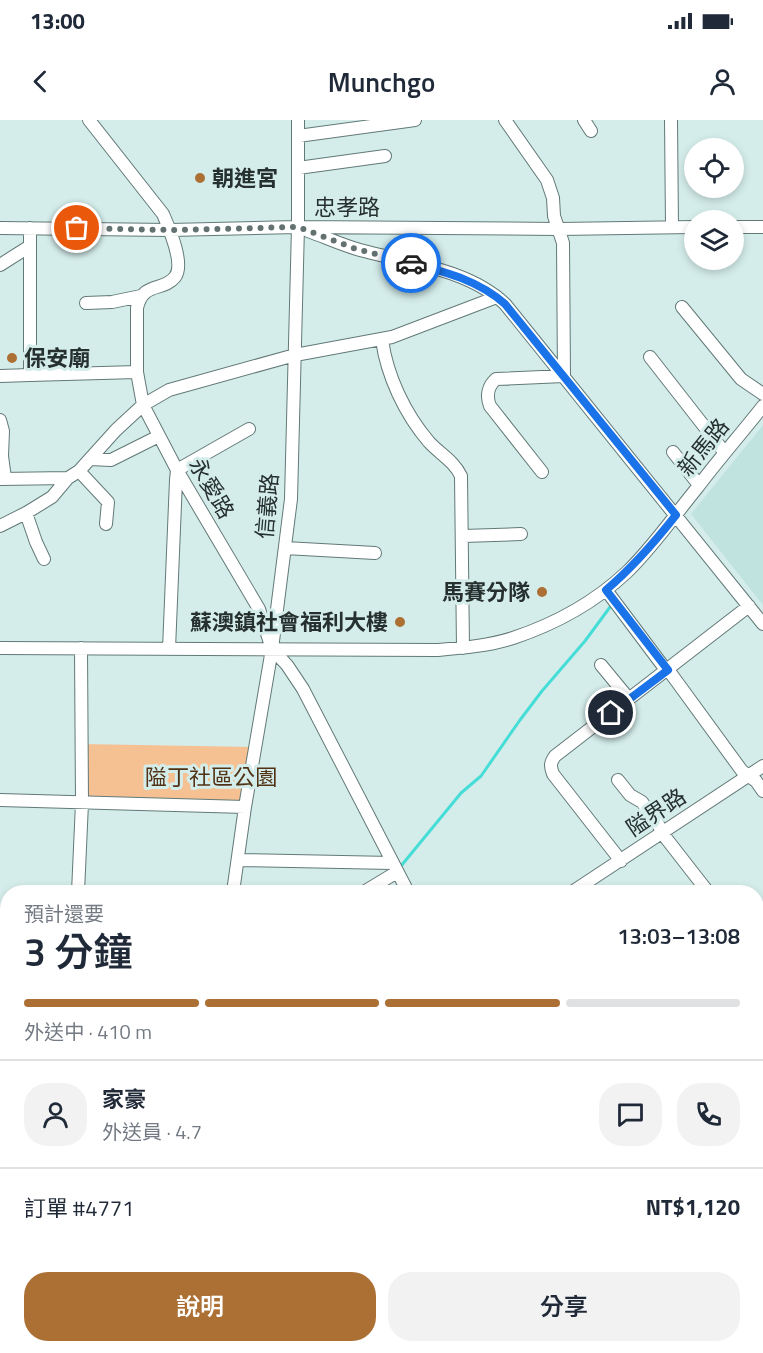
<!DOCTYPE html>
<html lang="zh-TW">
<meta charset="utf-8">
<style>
body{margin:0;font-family:"Titillium Web","Noto Sans TC",sans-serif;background:#f2f2f3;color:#1f2937;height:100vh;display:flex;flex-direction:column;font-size:22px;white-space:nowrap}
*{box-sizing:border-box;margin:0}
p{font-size:20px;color:#747a83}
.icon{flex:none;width:33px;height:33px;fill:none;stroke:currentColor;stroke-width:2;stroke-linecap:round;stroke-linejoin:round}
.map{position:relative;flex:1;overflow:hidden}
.sheet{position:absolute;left:0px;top:765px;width:764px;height:468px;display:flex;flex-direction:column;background:#fff;border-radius:24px 24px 0 0;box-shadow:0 3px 9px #0003}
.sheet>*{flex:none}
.fabs{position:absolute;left:684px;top:18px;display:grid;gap:12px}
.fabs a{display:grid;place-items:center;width:60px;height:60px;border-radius:50%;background:#fff;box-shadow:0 3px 9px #0003;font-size:30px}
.pin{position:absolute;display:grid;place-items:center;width:51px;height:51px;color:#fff;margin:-26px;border:3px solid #fff;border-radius:50%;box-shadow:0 2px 6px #0007}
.courier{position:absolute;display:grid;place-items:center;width:60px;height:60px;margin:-30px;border:4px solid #1a73e8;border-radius:50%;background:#fff;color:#222;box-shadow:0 2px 8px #0007}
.summary em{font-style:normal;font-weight:600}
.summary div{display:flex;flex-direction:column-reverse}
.summary{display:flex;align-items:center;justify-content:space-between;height:102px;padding:0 24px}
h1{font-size:39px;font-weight:600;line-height:45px}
.bar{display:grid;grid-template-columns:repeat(4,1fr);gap:9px 6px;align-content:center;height:72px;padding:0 24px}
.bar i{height:8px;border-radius:4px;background:#e0e1e3}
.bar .selected{background:#ad7034}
.bar p{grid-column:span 4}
.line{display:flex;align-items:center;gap:15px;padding:0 24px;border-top:2px solid #e0e1e3}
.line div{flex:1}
.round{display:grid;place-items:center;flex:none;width:63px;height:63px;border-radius:24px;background:#f2f2f3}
.primary-button{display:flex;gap:12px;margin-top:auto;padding:12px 24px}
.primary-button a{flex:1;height:69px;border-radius:24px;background:#ad7034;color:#fff;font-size:24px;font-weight:600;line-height:69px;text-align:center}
.primary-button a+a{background:#f2f2f3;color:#1f2937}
.status{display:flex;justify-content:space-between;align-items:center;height:42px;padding:0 30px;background:#fff;direction:ltr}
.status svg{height:16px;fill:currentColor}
header{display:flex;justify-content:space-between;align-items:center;height:78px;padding:0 24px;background:#fff;font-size:27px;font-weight:600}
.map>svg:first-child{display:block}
</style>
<div class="status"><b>13:00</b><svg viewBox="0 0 49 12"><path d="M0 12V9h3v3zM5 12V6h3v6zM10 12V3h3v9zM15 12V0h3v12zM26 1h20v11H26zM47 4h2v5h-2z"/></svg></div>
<header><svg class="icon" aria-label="back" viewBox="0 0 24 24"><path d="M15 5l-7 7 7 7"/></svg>Munchgo<svg class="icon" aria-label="person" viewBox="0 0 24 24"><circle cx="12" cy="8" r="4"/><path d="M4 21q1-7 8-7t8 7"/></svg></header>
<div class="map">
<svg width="763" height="1233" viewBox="0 0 763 1233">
<rect width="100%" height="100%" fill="#d4edeb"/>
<path fill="#c1e3e0" d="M763,305V485L691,394Z"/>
<path fill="#f5c193" d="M81,624L255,627L245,687L82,683Z"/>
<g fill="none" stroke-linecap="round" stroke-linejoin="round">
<path stroke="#46ddd7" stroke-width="3" d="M401,746L461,673L481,656L520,600L542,571L585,521L613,483"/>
<g stroke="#627977" stroke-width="14">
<path id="minor" d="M89,0L163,94C169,108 185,144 175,157C163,172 143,161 137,188V252L143,285L177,350L259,489L272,529L287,545L303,569L408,772
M505,0L547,60L553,78L554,96L563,123L564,256L496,259C488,266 486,276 490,286L542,352
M584,0L591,11
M671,0L672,107
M298,16L415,0
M298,48L385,36
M734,107H763
M0,108L170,110L298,107L559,109L694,107
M308,111C325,117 342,125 360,130C408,143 468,149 505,184L763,504
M0,145L30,126
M86,183L112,182L141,176
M682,187L741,259L763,274
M382,220C387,256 405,294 429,322C440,334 454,341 461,356L463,528
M650,237L725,333
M30,255L137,252
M0,256L30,255V108
M0,300L3,311L2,336L5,358
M673,332L699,365
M90,339L111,340L159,316
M177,350L249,309
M79,351L108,382L106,404
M0,359L68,358L79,351L116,310L143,285L169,270L295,235L392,217L497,177
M26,393L36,422L44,439
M0,406L26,393L52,377L68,358
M463,416L521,414
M285,428L375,433
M606,470L663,546L672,555L742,651L756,661L763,671
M0,528L437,530C462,528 488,526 513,518C555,504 595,482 627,452C653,427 674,396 697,368C718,340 741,314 763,286
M169,529L176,360L177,350
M601,545L629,579
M618,660L630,675L642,682L659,706L662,713L708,772
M0,680L245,687
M238,740L392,743
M621,741L553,654C550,646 550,643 555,636L749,486
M78,772L82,683L81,528
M233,772L245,687L272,529L291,379L298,107V0
M364,772L397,752
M572,772L763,646
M0,838H8
M756,840L763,834
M756,918L763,927
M756,963L763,958
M0,995L8,996
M756,995L763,988
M756,1011L763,1021
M756,1094L763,1087
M0,1142L8,1137
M756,1224L763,1210
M271,1226L275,1233
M480,1226L487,1233
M654,1226L658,1233
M218,1233V1226
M380,1233L389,1228
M538,1233L542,1228
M622,1233L638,1226"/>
</g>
<use href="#minor" stroke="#fff" stroke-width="12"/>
</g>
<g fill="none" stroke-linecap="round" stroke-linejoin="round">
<path stroke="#637271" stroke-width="6" stroke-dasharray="0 10.8" d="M77,108L170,110L298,107L356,129L411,143"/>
<path stroke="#1a73e8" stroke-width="8" d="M411,143C445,152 478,160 505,184L676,395C654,423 633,447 606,470L668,550L611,593"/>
</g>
<g fill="#ad7034" stroke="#d4edeb" stroke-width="2">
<circle cx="200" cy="58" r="6"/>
<circle cx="12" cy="238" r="6"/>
<circle cx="542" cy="472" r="6"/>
<circle cx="400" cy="502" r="6"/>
</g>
<g text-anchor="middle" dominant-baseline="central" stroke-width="6" stroke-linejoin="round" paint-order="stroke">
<g font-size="22" font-weight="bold" fill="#26302f" stroke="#d4edeb" text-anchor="start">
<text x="212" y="58">朝進宮</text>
<text x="24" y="238">保安廟</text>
<text x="530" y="472" text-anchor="end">馬賽分隊</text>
<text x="388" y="502" text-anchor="end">蘇澳鎮社會福利大樓</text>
</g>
<g font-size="22" fill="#26302f" stroke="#d4edeb">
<text x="347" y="87">忠孝路</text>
<text transform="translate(703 327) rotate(-51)">新馬路</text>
<text transform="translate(212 368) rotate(60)">永愛路</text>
<text transform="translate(267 386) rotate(-85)">信義路</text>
<text transform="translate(656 692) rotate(-34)">隘界路</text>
</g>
<g font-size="22" fill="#513215" stroke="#d4edeb">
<text x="211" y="657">隘丁社區公園</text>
</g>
</g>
</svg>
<div class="fabs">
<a><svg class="icon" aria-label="locate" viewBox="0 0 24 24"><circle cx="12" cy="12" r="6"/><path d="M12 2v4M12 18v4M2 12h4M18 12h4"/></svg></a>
<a><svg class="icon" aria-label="layers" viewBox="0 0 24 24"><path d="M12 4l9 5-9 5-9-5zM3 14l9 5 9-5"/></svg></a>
</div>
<div class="pin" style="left:77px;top:108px;background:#ea580c"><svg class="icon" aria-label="bag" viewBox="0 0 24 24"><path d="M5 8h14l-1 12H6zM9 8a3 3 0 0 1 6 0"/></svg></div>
<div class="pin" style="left:611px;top:593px;background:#1f2937"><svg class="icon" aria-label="home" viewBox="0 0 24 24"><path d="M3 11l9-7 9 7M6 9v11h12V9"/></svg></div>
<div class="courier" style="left:411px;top:143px"><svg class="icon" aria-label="car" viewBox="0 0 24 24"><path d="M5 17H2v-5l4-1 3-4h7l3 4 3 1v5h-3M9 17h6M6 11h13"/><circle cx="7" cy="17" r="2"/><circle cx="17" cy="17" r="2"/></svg></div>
<section class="sheet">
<div class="summary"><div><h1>3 分鐘</h1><p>預計還要</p></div><em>13:03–13:08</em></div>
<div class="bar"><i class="selected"></i><i class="selected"></i><i class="selected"></i><i></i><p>外送中 · 410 m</p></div>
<div class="line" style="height:108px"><a class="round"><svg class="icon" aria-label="person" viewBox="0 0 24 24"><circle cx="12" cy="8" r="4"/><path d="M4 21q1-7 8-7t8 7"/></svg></a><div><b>家豪</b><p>外送員 · 4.7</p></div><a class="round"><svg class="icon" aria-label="chat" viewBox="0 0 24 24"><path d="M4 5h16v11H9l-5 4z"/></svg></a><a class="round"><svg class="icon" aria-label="phone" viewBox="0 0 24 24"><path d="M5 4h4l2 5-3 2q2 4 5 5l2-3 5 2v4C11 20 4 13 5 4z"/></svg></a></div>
<div class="line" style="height:78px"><div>訂單 #4771</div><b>NT$1,120</b></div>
<div class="primary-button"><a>說明</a><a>分享</a></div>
</section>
</div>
